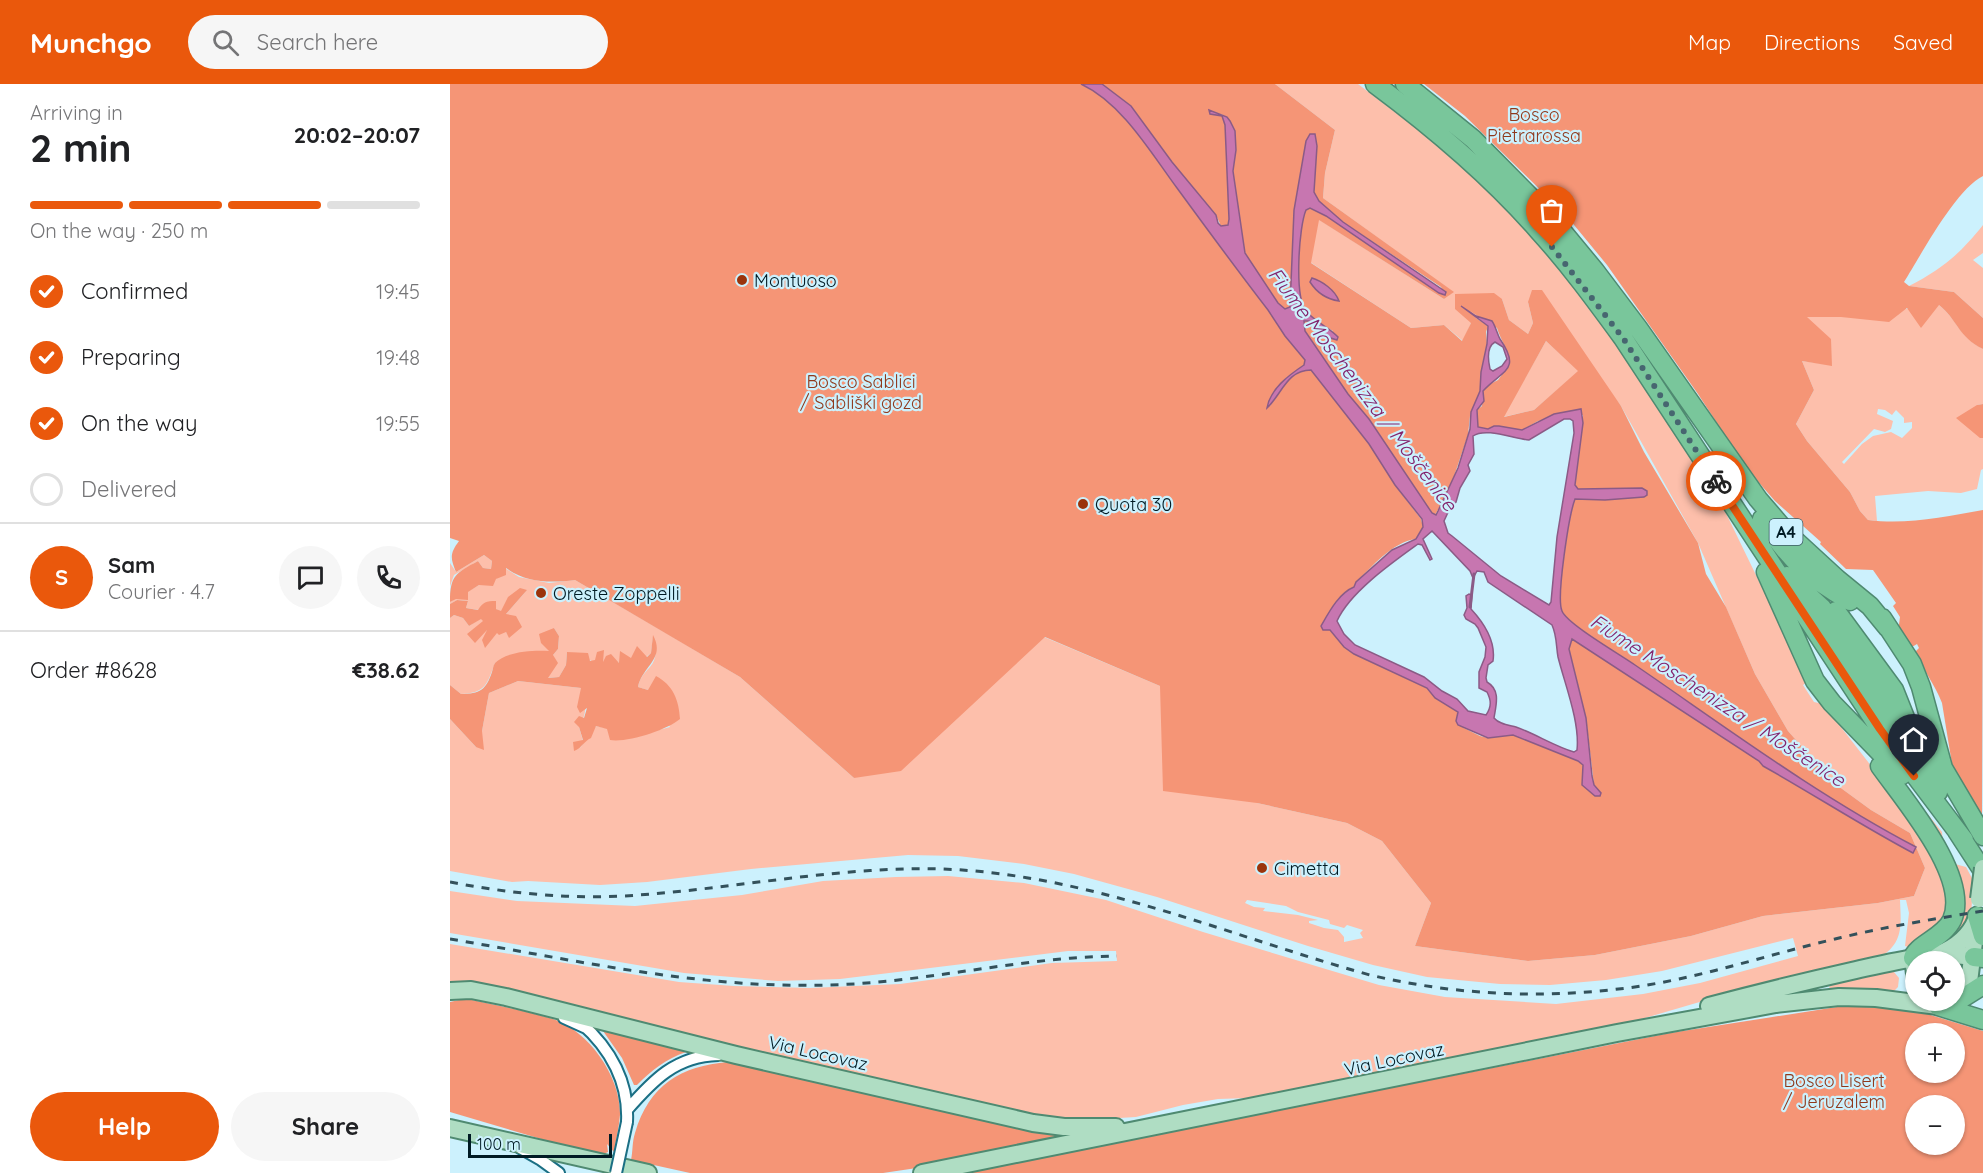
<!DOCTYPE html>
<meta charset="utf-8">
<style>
body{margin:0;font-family:Quicksand,sans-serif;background:#f6f6f6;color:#202124;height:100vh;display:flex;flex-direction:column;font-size:22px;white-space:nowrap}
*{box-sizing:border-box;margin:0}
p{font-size:20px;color:#757577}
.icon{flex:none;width:33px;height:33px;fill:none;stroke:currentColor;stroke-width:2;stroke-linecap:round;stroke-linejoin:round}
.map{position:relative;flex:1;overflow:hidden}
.side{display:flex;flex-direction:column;background:#fff;width:450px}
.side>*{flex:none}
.buttons{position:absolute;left:1455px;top:867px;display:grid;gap:12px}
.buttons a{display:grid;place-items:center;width:60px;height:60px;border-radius:50%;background:#fff;box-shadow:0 2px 4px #0004;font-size:30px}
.scale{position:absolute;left:18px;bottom:15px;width:144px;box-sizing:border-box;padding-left:6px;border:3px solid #001b24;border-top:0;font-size:16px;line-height:21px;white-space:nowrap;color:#001b24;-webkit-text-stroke:4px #ccf1fd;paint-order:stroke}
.pin{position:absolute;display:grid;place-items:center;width:51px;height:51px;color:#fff;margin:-62px -26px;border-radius:50% 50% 50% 0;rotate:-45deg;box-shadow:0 0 6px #0007}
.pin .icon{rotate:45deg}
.courier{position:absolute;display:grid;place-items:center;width:60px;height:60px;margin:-30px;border:4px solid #ea580c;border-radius:50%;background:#fff;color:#222;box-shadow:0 2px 8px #0007}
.summary em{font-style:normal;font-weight:800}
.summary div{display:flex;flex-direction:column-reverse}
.summary{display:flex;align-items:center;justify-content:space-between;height:102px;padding:0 30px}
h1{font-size:39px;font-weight:800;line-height:45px}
.bar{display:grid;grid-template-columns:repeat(4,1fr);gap:9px 6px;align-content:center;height:72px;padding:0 30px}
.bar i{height:8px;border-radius:4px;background:#e0e0e0}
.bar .active{background:#ea580c}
.bar p{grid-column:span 4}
.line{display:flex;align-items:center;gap:15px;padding:0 30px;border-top:2px solid #e0e0e0}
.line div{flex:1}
.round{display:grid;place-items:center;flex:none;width:63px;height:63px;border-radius:32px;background:#f6f6f6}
ol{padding:0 30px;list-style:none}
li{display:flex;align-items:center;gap:18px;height:66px}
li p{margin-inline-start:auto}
li .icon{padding:6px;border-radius:50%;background:#ea580c;color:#fff;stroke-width:4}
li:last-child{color:#757577}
li i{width:33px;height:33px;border:3px solid #e0e0e0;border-radius:50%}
.cta{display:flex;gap:12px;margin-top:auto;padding:12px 30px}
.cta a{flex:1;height:69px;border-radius:36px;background:#ea580c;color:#fff;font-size:24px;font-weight:800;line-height:69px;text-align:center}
.cta a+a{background:#f6f6f6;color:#202124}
header{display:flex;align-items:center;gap:36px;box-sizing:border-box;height:84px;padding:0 30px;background:#ea580c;color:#fff}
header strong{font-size:28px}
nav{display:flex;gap:33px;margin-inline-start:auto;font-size:21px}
.search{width:420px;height:54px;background:#f6f6f6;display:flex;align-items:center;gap:15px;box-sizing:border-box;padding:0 21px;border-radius:33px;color:#757577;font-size:22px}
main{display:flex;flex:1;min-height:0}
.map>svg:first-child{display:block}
</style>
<header>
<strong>Munchgo</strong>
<div class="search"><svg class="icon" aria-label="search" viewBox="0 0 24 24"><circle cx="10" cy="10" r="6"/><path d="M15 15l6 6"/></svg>Search here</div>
<nav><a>Map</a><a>Directions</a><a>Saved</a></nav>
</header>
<main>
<section class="side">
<div class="summary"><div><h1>2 min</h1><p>Arriving in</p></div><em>20:02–20:07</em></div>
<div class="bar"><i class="active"></i><i class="active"></i><i class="active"></i><i></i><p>On the way · 250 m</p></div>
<ol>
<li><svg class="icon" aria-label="check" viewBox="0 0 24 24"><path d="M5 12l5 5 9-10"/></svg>Confirmed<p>19:45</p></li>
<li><svg class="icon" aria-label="check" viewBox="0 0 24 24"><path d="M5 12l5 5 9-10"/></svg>Preparing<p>19:48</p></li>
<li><svg class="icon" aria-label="check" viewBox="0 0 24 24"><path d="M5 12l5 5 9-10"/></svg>On the way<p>19:55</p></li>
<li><i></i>Delivered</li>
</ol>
<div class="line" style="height:108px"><b class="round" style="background:#ea580c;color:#fff">S</b><div><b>Sam</b><p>Courier · 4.7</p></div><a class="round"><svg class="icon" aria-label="chat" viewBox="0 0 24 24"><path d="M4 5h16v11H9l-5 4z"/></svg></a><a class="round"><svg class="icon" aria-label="phone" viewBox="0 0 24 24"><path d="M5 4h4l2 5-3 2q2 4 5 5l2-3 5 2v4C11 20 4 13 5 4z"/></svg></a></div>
<div class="line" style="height:78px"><div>Order #8628</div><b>€38.62</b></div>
<div class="cta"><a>Help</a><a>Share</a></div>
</section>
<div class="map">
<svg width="1533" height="1089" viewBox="0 0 1533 1089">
<rect width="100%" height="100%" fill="#ccf1fd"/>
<path fill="#fdbfab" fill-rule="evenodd" d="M825,0H908L978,53L1045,113L1099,169L1135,216L1225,346L1271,419L1358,598L1353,601L1364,618L1373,620L1464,737L1493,791L1499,828L1479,854L1458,863L1455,862L1459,829L1456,816H1450C1451,841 1454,859 1429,874L1253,917L1161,944L831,1013L768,1015L733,1021L686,1033L619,1037L562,1026L0,901V860L229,898L284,902L360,904L450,900L602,879L667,877L666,867H618L390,895L328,897L234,889L0,849V807L67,817L185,822L292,811L373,797L446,793L498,792L574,799L656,816L753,848L929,901L995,913L1106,920L1193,910L1250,899L1348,872L1343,854L1212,887L1156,896L1100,901L1050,900L977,893L923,881L858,862L707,813L624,790L574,780L508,772L458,771L301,785L197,798L150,801L78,797L62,798L0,787V635L26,663L32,647L39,609L68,597L131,604C136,619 138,628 129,643L133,657L130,664L146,642L190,651L220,643L198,606L188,603C192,586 202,586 205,573C207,567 204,559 203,553L201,569L196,573L181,574L169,579L165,576L153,581L117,568L116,581L109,593L97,594L103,571L108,565L109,552L104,544L100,568L45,579C37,600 36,609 11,610L0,601V534L4,531L13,534L19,542L31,534L34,537L37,548H56L59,553L56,530L77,506L51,528L46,525V518L29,526L16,524L18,517L7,516L0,520V518L29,501L46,495L55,484L69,493L99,499L125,496L221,552L290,593L404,694L543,600L594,553L710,602L807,719L897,739L932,757L981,819L965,862L1078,877L1145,871L1241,852L1313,832L1428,819L1464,812L1475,784L1460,749L1421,726L1384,699L1338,647L1305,590L1248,459L1171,322L1110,241L1078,218L1083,239L1078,250L1059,236L1052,215L1021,239L1013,257L994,241L961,244L860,178L868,135L994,215L1003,208L873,114L875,89L885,46ZM797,816L836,822L848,828L879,836L880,840L894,844L897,841L913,846L910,849L913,854L894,858V853L888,846L874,844L859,839V837L868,836L848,831L813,827L815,824L804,823L795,819Z
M1533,141V169L1523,176L1533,184V234L1504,208L1459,202C1492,185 1509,171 1533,141Z
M1489,221C1507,235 1508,252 1533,265V320L1527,321L1530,354H1533V385L1531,386L1527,405L1511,409L1478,407L1425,412L1427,437L1418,436L1410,427L1400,408L1357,357L1346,340L1364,306L1352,277L1382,281L1356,232L1391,233ZM1428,325L1435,326L1442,331L1446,326L1454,334V339L1462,338V344L1452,354L1441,348L1423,352L1412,360L1394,380L1392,378L1424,345L1435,348L1441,345L1443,337L1427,330Z
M1096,257L1129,287L1084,326L1053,333Z
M34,471L42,477L41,485L33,484L28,477L4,491L0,502V479L6,488Z
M1436,678L1492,748L1493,760L1505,780L1516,783L1523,796L1521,835L1515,847L1487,864L1510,827Z
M1436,887L1444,888L1449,894L1448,903L1442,909L1379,906L1380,899Z"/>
<path fill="#f59576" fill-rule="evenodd" d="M0,0H631C672,19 701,69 727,104C757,145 787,186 818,226L835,252L855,276L854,281L835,295L820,322C829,306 841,286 861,286L919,360L945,401L971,435L973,443L966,455C942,458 922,483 906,498L904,503C887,510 878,529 873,546H880L894,563L904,570L977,604L986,614L1008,628L1006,637L1014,644L1030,652L1038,654L1063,651L1128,677L1133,681L1132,701H1144L1136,634L1119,565L1122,555L1310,677L1313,682C1364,710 1412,742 1463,769L1466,763C1367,711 1277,644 1184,581C1170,571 1118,541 1112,527C1106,514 1119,431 1125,415L1194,413L1192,404L1128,405L1125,402L1133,331L1088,337L1072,346C1061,345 1048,340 1038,345L1028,343L1027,326L1032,322L1033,307L1040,300L1048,296L1060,280C1059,266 1051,257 1047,244L1020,227L1026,234L1038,242L1036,248L1037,260L1031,288L1030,307L1020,332L1018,351L999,407L985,431L982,429L919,335L898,310L855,247L854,237H859L865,244L879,254L883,247C873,241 860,234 854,223C845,208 849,141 856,125L860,124L876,132L989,209L995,211L991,203L893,138L869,117L864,108L866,53L856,57L855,64L844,126L840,223L835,226L828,219L801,180L793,164L783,87L786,66L785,47L780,37L776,33L771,30H760L772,32L775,41L779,135L778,141L771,142L766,131L722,78L681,22L652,0H825L885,46L875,89L873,114L1004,208L994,215L869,136L861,179L961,244L994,241L1012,257L1021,239L1005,225V210L1044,209L1052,215L1059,236L1078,250L1083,239L1078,218L1082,206H1092L1171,322L1194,368L1248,459L1256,490L1276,523L1305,590L1338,647L1384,699L1421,726L1460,749L1475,784L1464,812L1428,819L1313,832L1241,852L1145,871L1078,877L965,862L981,819L932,757L897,739L807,719L713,707L710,602L595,553L451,687L404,694L290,593L125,496C100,499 77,499 56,484V491L46,495L43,502L29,501L18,508V516L6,515L0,518C0,491 6,489 28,477L33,484L41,485L42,477L34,471L6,488C0,474 0,469 9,457L0,454ZM1096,257L1128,287L1084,326L1054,333Z
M974,0H1533V92C1506,105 1471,171 1454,198L1459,202L1504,208L1533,234V265C1508,253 1507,235 1489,221L1471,244L1457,224L1439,238L1391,233H1357L1381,255L1382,282L1352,277L1364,306L1346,340L1357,357L1400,408L1410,427L1418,436C1456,441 1495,433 1533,426L1532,733L1503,686L1492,619C1485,601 1473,585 1465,568L1469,564L1467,560L1462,563L1448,548L1450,533L1443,522L1446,519L1423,486L1396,485L1370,460L1371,458L1325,417L1297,385L1248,310L1157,181L1115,130L1015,32Z
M1533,320V354H1530L1506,334L1527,321Z
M70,504L77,506L56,530L66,532L72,543L59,554L56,548L49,551L47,549L35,564L32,556L37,546L25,559L17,550L33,537L31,535L19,542L13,534L4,531L0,534V520L7,516L18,517L16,524L28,526C33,518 36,517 46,517V525L51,527L58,513Z
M104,544L109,552L108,565L103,571L108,579L98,594L109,593L116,581L117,568L138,569L140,577L145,576L147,568L154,566L153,578L156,572L161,570L169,579L170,567L181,574L187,562L197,573L201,569L203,551C216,575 192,582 188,603L198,606L206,592C223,601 229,616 230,635C217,646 177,659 160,656L157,645L146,642L141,654C134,657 132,664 124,667L123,658L133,656L129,643L124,638L129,632L134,634L137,624L130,629L127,623L131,604L68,597L39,609L32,647L34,666L26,663L0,635V601L11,610C30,610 36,606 42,588C43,585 43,582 45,579C57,567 84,566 99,567L91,559L89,550Z
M9,916H22C49,922 77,927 103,935C139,947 171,993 170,1031C169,1043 166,1056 164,1068L157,1060L158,1068L149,1072L0,1028V918Z
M1393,922L1461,925L1533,947V1089H509L1220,949ZM1466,950H1504V988H1466ZM1466,1022H1504V1060H1466Z
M155,944L238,965L236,968C216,975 202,986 187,1001H184L172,974L153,947Z
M278,978L304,983L559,1043L613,1052L487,1081L433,1089H240L181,1076C183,1067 182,1058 185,1049C199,1001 231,982 278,978Z"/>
<path fill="#c776b0" stroke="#8b5b86" stroke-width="1.5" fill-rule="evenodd" d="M631,0H652L681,22L722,78L766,131L768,139L771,142L778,141L779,135L775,41L772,32L760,30L759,26L777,33L780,37L785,47L786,66L783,87L795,169L828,219L835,225L840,223L844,126L856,57L860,50H865L867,62L864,108L869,117L893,138L996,208L995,211L989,209L876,132L860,124L856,126C849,142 844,212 856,227C865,238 879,243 888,253L887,256C876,254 867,246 859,237H854L855,247L898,310L919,335L982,429L986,431L988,427L1008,384L1020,345L1021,328L1030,307L1031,288L1037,260L1038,242L1011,222L1026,232L1042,237C1046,243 1047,250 1050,255C1072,287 1052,286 1033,307L1034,317L1027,326L1028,343L1038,345L1044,342H1049L1072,346L1104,330L1131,325L1133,339L1125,401L1128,405L1192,404L1197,407V411L1194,413L1155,416L1125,415C1119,431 1106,514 1112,527C1117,540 1171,571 1185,581C1277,644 1367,711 1466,763L1463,769C1412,742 1363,710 1313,682L1309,677L1122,555L1119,565L1136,634L1142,692L1144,701L1151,709L1150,712H1145L1132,701L1133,681L1128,677L1063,651L1038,654L1008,641L1006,637L1008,628L985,614L977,604L904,570L894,563L880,546H873L871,542C879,528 889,509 904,503L906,498L942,466L966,455L973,443L972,435L945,401L919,360L861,286C837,286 832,310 817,324C820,305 839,291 854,281L855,276L835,252L818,226C787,186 757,145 727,104C701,69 672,19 631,0ZM1045,258L1053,263L1057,275L1052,282L1043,287L1040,285C1038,276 1036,263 1045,258ZM1114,335H1120L1123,337L1124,349L1107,453L1101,518L1099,521L1051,492L1002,452L998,449L994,437L1000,424L1006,418L1010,404L1020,387L1018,381L1024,370L1023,352C1036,343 1064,355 1079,356ZM982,447L1020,487L1023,494L1027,487L1034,488L1038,498L1102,541C1107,552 1106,562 1108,573C1115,601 1130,638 1127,666L1124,668C1104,662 1086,650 1066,643C1058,641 1049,640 1044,634C1046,621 1051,606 1037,598L1036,594L1038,581L1043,577C1046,557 1034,539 1021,525L1022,511L1019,510L1016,512L1017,524L1014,531L1016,535L1025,540L1028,544L1036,563L1035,573L1029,588V604L1037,608C1041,616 1042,622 1036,631L1018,627L1007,615L992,607L974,593L905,561L894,550L887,537C900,508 943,478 968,460L972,461L980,476L982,475L973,455Z
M862,194C872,197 885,206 889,217C876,215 867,209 860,198Z"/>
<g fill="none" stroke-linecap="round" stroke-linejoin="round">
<path stroke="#8b5b86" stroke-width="3" d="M1020,523L1024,490"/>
<g stroke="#1b6f84" stroke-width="14">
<path id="street" d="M114,934L136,944
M131,939C161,965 179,999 177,1038
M177,1026C203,996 226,972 268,971
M70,1064L91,1076L109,1089"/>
</g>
<g stroke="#4f8a71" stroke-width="20">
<path id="primary" d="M1489,870C1506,863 1519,853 1526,836
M1463,874L1466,898
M0,907L21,906L56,913L286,971L583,1039L614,1043H666
M1259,922C1308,909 1357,897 1406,886C1446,877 1484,867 1524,873
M0,1044L198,1089
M472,1089L1167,949L1326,920L1389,913L1426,914L1488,922L1498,921L1511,915L1519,898L1527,834"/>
</g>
<g stroke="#4f8a71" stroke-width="21">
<path id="highway" d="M925,0C984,44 1040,91 1088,146C1119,180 1146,217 1173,254L1430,645L1514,756
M955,0L1023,55L1102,135L1145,187L1188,244L1308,415L1338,450L1387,495L1420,522L1438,544
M1312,435C1339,475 1359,494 1400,517
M1316,488L1365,597L1382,619L1452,691
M1337,492L1372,524L1423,602L1441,646
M1386,527L1444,606L1477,689L1488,708
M1432,534L1462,580L1471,603L1493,684L1533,752
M1430,682C1454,716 1521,793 1502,836C1494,853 1465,862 1463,874
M1507,747L1533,787
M1527,832L1533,852
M1524,873L1533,874
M1511,915L1533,901
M1488,922L1533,936"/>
</g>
<use href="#street" stroke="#fff" stroke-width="10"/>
<use href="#primary" stroke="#afddc3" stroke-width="16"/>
<use href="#highway" stroke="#79c69b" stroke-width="18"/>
<path stroke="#33515b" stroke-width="3" stroke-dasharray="8 8" stroke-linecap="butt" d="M0,798C57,809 115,815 173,812C280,806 385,782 492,785C640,790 779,852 920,891C1005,911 1090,915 1177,904C1248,895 1316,871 1385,855C1434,843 1484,835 1533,827
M0,855C125,876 250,905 378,901C475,899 570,873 667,872"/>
<g stroke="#1b6f84" stroke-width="14" stroke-linecap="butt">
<path id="street-bridge" d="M166,1089L177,1038"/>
</g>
<g stroke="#4f8a71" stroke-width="20" stroke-linecap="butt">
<path id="primary-bridge" d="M1529,815L1533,784"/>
</g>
<use href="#street-bridge" stroke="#fff" stroke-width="10"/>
<use href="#primary-bridge" stroke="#afddc3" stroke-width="16"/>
</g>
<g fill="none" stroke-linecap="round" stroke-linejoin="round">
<path stroke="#476670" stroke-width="6" stroke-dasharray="0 10.8" d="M1102,163L1173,254L1266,397"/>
<path stroke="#ea580c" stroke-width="8" d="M1266,397L1430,645L1464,692"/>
</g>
<g fill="#9a340c" stroke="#ccf1fd" stroke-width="2">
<circle cx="292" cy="196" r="6"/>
<circle cx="633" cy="420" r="6"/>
<circle cx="91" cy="509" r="6"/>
<circle cx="812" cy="784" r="6"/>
</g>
<g text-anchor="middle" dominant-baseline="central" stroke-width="4.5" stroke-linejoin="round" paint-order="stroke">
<rect fill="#ccf1fd" stroke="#3d5b65" stroke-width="1.5" x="1319.5" y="435" width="33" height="26" rx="4.5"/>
<g font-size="16" font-weight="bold" fill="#001b24">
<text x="1336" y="448">A4</text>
</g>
<g font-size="18" fill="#8f391c" stroke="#ccf1fd">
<text x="1084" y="30">Bosco<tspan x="1084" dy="21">Pietrarossa</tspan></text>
<text x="411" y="297">Bosco Sablici<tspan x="411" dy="21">/ Sabliški gozd</tspan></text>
<text x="1384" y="996">Bosco Lisert<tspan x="1384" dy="21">/ Jeruzalem</tspan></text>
</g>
<g font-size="18" fill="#001b24" stroke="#ccf1fd" text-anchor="start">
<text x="304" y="196">Montuoso</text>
<text x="645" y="420">Quota 30</text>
<text x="103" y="509">Oreste Zoppelli</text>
<text x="824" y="784">Cimetta</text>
</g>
<g font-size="18" fill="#001b24" stroke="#ccf1fd">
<text transform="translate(368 969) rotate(13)">Via Locovaz</text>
<text transform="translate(944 975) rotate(-12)">Via Locovaz</text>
</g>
<g font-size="20" font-style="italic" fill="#83236d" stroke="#ccf1fd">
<text transform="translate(913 305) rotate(53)">Fiume Moschenizza / Moščenice</text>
<text transform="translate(1268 616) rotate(33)">Fiume Moschenizza / Moščenice</text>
</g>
</g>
</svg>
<div class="buttons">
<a><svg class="icon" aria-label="locate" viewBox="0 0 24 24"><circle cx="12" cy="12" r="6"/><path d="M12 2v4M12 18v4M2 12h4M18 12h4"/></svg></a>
<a>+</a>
<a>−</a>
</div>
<div class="scale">100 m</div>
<div class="pin" style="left:1102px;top:163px;background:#ea580c"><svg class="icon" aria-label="bag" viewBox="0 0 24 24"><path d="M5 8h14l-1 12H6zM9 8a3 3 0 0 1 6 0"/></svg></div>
<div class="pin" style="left:1464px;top:692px;background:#1f2937"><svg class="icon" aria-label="home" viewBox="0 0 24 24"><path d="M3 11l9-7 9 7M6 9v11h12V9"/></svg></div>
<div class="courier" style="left:1266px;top:397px"><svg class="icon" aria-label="bike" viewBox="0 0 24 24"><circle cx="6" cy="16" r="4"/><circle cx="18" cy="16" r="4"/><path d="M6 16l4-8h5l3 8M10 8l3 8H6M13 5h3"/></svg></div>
</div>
</main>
